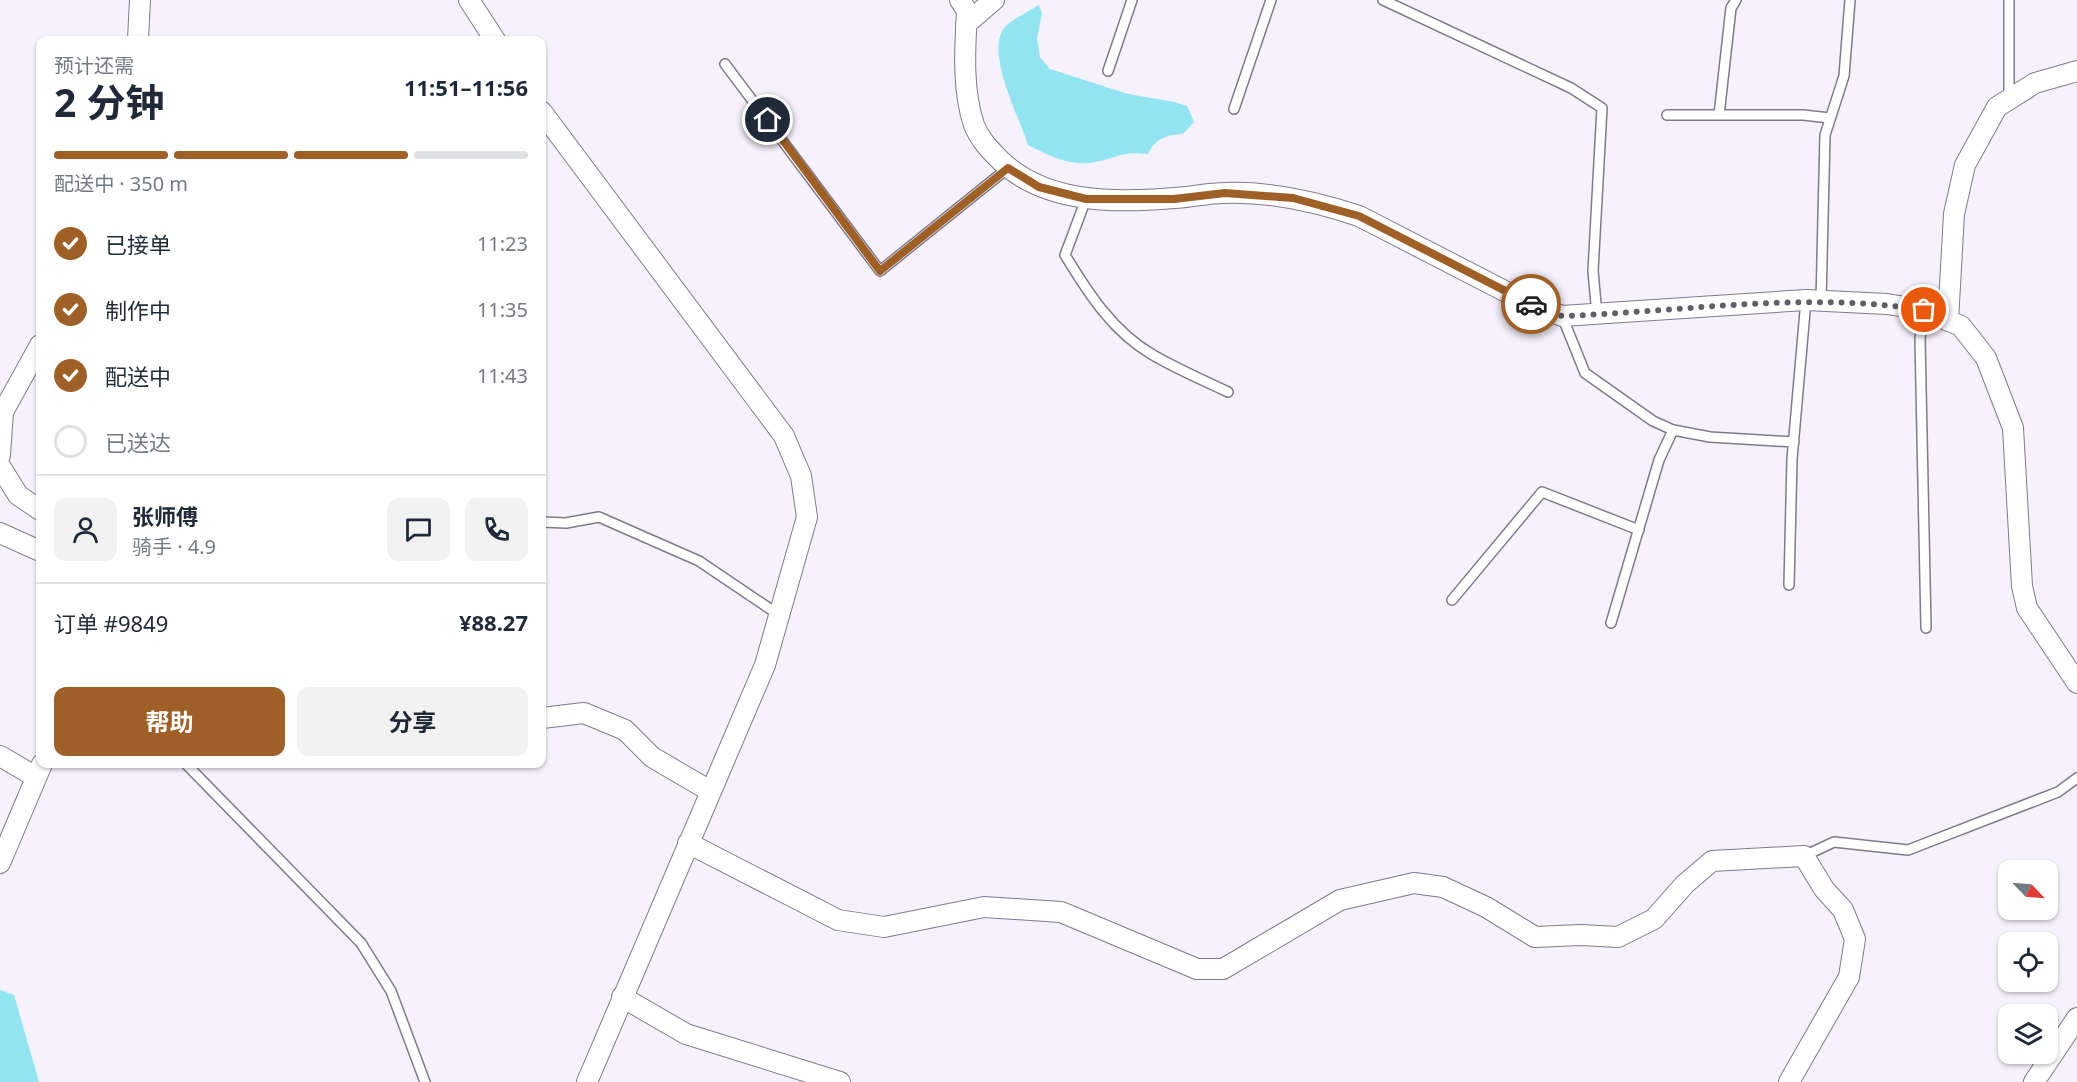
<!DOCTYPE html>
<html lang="zh">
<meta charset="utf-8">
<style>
body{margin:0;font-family:"Noto Sans","Noto Sans SC",sans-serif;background:#f2f2f3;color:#1f2937;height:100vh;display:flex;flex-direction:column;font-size:22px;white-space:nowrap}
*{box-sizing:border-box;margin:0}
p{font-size:20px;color:#747a83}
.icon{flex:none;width:33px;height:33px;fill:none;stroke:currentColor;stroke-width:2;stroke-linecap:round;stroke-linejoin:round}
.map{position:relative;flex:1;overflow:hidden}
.sheet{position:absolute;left:36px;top:36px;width:510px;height:732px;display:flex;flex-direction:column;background:#fff;border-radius:12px;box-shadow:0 2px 4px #0004}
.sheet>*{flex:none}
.needle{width:39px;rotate:115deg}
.tools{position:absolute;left:1998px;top:860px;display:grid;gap:12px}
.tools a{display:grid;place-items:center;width:60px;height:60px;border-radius:12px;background:#fff;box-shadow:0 2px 4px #0004;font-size:30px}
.pin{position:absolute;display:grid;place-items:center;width:51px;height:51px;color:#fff;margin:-26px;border:3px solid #fff;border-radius:50%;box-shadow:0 2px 6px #0007}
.courier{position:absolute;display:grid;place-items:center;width:60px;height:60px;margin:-30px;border:4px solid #9f6027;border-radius:50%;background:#fff;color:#222;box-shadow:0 2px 8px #0007}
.overview em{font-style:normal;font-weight:700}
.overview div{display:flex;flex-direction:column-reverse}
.overview{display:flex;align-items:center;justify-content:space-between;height:102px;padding:0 18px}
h1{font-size:39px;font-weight:700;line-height:45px}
.bar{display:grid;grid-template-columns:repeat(4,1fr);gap:9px 6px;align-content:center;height:72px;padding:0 18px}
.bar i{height:8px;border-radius:4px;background:#e0e1e3}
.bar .current{background:#9f6027}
.bar p{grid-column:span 4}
.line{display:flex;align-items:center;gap:15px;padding:0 18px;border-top:2px solid #e0e1e3}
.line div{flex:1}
.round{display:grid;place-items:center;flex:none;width:63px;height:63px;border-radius:12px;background:#f2f2f3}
ol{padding:0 18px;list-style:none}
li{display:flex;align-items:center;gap:18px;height:66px}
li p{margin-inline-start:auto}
li .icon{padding:6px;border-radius:50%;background:#9f6027;color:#fff;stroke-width:4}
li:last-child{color:#747a83}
li i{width:33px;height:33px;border:3px solid #e0e1e3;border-radius:50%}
.action{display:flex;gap:12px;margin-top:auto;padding:12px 18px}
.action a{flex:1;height:69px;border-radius:12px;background:#9f6027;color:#fff;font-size:24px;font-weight:700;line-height:69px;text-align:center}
.action a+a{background:#f2f2f3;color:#1f2937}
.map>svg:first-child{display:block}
</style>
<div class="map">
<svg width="2077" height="1082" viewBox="0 0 2077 1082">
<rect width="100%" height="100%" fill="#f5f1fd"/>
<path fill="#92e5f0" d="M1039,5L1042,14L1037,38L1040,57L1050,69L1128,94L1175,102L1187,106L1194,122L1183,134C1166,135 1156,138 1148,154C1118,150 1113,161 1087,163C1067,165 1046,154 1028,145C1020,118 984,52 1005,27C1010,21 1031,10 1039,5Z
M0,990L14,995L39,1082H0Z"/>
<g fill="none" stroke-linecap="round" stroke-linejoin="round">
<g stroke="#807a8c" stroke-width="12">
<path id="lane" d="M1383,0L1571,88L1602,108L1593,271L1597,315
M2009,0V99
M725,64L880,271L1008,168
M1108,71L1132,0
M1234,109L1271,0
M1667,115H1803L1830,118
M1719,115L1731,8L1736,0
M1086,199L1065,255C1088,293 1113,332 1153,355C1177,369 1203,380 1228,392
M1821,301L1825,135L1844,76L1850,0
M1924,310L1920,338L1926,628
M1562,316L1585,373L1653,421L1673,430L1710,437L1794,442
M542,522L566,523L599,517L699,561L779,615
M1789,585L1792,459L1806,300
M1452,600L1542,492L1639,530
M1611,623L1659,460L1673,430
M186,764L361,943L391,991L425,1082
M1804,856L1834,842L1908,850L2058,792L2077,778"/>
</g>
<g stroke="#807a8c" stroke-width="22">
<path id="street" d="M469,0L495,40
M960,0L967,11C965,48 962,89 974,125C980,140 990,150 1001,161C1046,204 1117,203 1174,198C1191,197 1208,193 1224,193C1270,191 1317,202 1359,216L1524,301L1562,316L1806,300L1887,304L1924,310L1961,326L1986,358L2013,428L2022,586L2027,608L2077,683
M966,24L994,0
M138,40L140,0
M542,112L784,436L801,476L807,517L765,665L587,1082
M1948,321L1954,214L1965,165L1997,107L2035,83L2077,71
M0,455L3,412L40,345
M0,466L18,495L40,510
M0,533L40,551
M542,718L584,713L625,730L652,757L710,791
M0,756L36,777
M688,843L838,920L884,927L984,907L1061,912L1197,969H1223L1340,900L1414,883L1443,887L1486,907L1535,937L1581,935L1618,937L1654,919L1685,884L1712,861L1804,856L1824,889L1843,910L1855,939L1849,977L1789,1082
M0,863L42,764
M622,997L686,1034L840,1082
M2034,1082L2077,1018"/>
</g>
<use href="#lane" stroke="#fff" stroke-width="9"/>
<use href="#street" stroke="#fff" stroke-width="20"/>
</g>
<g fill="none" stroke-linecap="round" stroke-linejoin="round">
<path stroke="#625f68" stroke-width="6" stroke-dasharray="0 10.8" d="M1531,304L1562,316C1683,312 1804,291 1924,310"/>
<path stroke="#9f6027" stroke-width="8" d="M768,120L880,271L1008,168L1039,187L1086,199H1174L1225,193L1293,198L1359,216L1531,304"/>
</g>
</svg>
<div class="tools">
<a><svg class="needle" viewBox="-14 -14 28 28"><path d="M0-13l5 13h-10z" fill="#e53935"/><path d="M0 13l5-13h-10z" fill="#747a83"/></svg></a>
<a><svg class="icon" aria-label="locate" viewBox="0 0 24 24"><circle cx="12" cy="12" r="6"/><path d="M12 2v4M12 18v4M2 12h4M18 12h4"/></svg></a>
<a><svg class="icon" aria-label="layers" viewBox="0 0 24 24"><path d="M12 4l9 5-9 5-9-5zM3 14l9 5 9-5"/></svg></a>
</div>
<div class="pin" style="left:1924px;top:310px;background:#ea580c"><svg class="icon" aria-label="bag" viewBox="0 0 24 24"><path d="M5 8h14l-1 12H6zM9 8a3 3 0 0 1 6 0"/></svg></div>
<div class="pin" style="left:768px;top:120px;background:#1f2937"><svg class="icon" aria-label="home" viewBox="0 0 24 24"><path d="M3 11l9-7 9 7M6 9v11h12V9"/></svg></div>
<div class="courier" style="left:1531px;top:304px"><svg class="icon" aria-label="car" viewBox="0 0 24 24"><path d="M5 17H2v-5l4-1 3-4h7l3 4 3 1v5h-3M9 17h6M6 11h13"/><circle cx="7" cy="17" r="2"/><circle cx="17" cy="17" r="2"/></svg></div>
<section class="sheet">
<div class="overview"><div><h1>2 分钟</h1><p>预计还需</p></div><em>11:51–11:56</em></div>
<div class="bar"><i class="current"></i><i class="current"></i><i class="current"></i><i></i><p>配送中 · 350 m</p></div>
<ol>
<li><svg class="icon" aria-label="check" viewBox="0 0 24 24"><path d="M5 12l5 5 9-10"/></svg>已接单<p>11:23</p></li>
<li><svg class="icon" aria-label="check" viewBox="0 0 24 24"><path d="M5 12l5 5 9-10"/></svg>制作中<p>11:35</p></li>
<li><svg class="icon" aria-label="check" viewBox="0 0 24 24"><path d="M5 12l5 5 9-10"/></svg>配送中<p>11:43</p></li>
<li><i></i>已送达</li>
</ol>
<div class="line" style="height:108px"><a class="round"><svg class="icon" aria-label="person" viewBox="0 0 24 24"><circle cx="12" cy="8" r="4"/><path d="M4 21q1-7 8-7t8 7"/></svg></a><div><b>张师傅</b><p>骑手 · 4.9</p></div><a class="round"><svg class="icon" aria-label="chat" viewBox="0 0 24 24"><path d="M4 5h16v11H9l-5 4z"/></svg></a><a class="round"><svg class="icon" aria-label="phone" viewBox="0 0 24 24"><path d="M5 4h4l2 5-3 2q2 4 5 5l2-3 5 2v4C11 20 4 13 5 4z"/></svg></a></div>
<div class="line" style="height:78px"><div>订单 #9849</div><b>¥88.27</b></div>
<div class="action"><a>帮助</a><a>分享</a></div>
</section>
</div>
